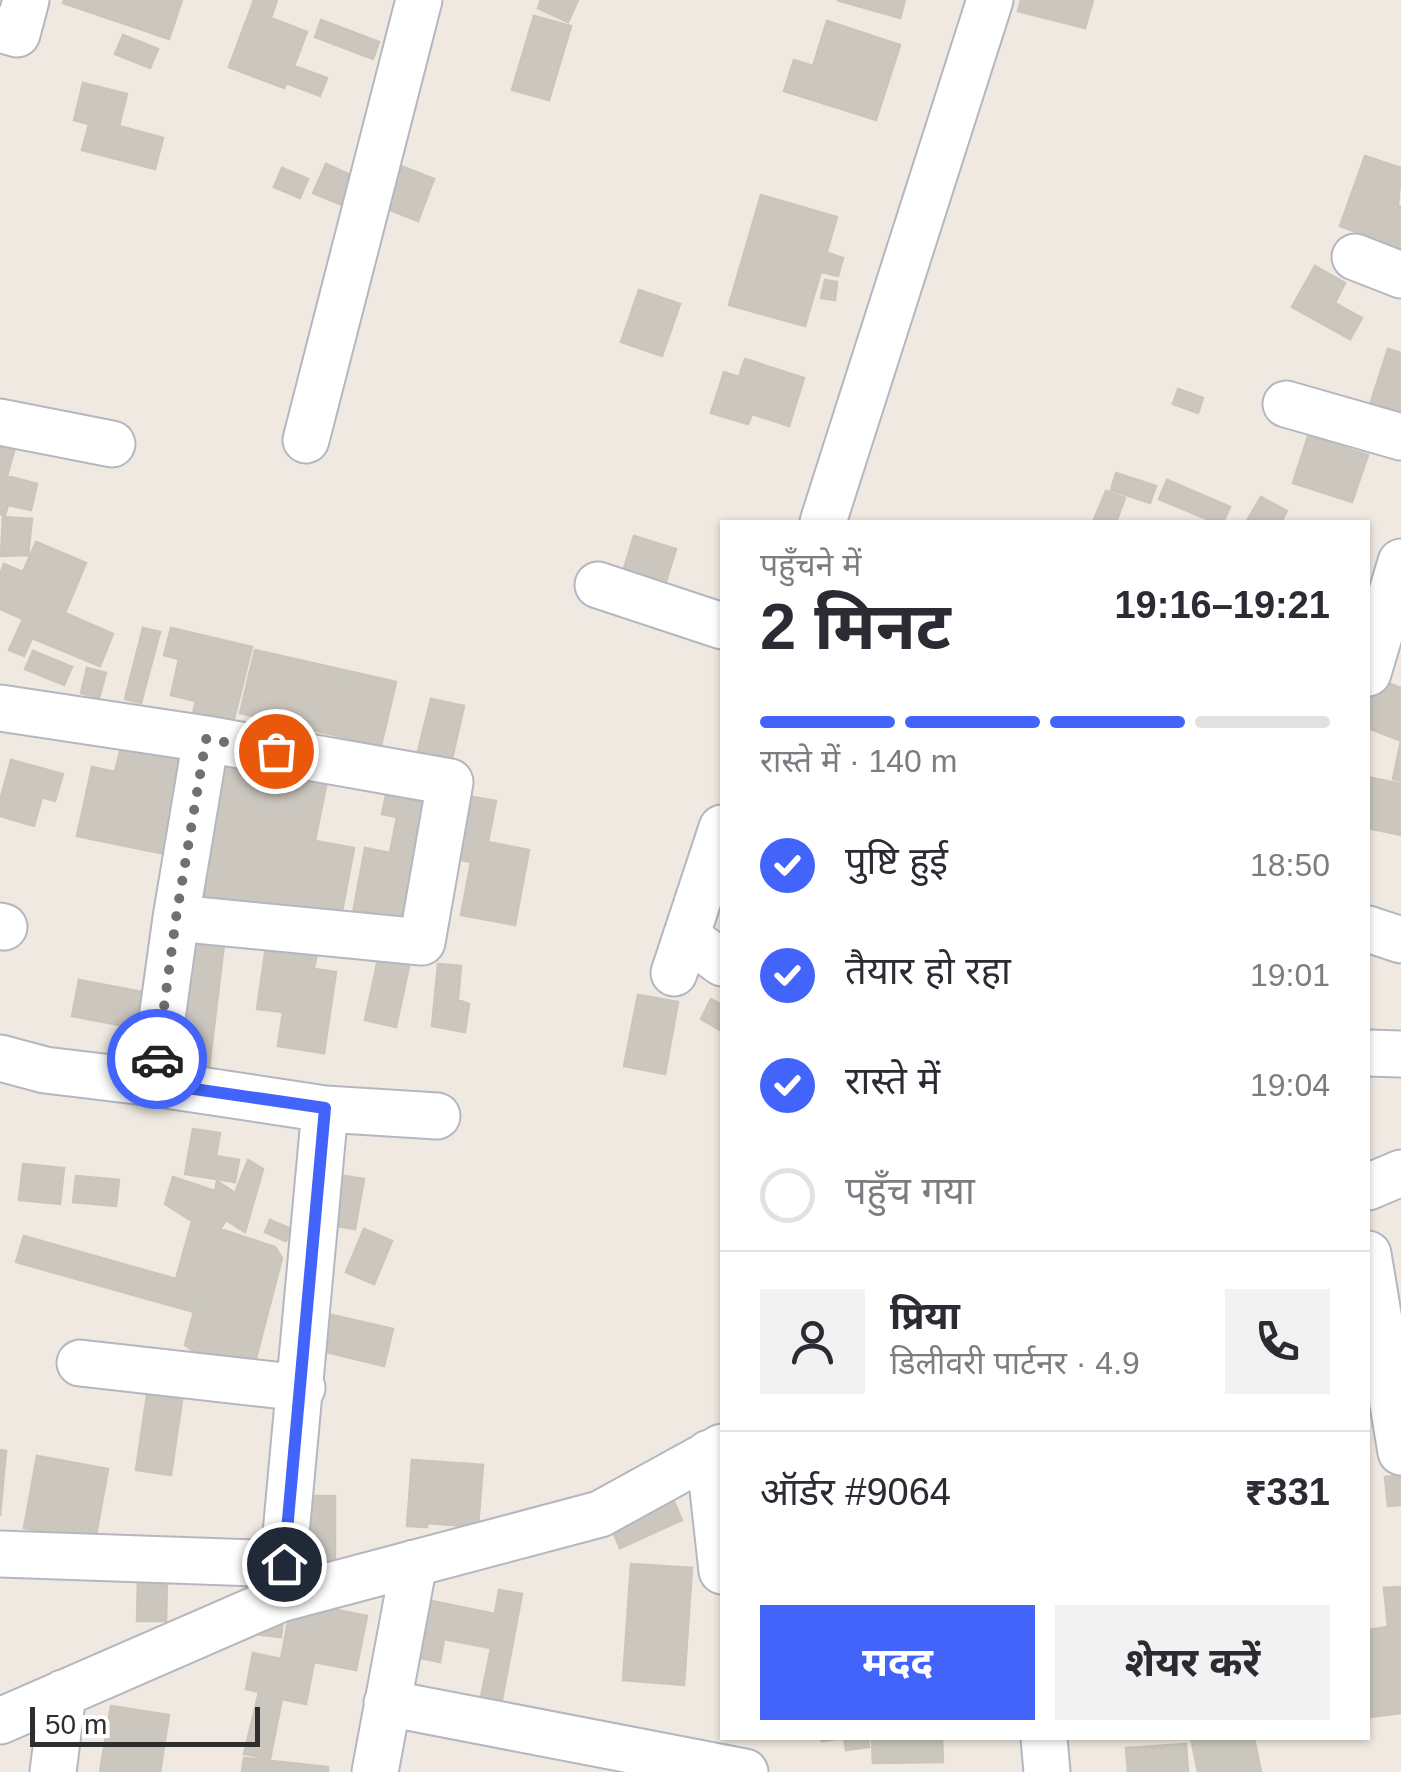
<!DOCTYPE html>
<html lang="hi">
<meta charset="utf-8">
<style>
body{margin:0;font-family:Arial,"Noto Sans Devanagari",sans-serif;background:#f2f2f3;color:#2b2b33;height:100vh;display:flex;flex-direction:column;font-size:38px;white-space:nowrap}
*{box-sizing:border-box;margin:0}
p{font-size:32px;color:#7c7c81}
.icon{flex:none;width:55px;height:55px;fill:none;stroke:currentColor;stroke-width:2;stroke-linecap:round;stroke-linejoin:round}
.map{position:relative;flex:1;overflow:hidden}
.panel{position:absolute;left:720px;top:520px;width:650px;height:1220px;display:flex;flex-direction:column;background:#fff;border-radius:0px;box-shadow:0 2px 8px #0004}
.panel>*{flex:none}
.scale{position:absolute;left:30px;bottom:25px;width:230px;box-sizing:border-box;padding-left:10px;border:5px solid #2e2e2e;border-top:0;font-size:28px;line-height:35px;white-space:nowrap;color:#2e2e2e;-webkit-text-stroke:8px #fff;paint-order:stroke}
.pin{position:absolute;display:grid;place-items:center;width:85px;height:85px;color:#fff;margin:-42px;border:5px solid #fff;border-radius:50%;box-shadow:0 2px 10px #0007}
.courier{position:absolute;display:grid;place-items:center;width:100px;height:100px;margin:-50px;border:8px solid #4264fb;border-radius:50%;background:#fff;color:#222;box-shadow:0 2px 12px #0007}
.head em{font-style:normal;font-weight:700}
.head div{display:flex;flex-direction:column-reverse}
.head{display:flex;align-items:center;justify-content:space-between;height:170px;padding:0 40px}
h1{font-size:65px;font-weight:700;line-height:75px}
.bar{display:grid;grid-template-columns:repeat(4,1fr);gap:15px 10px;align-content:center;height:120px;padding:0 40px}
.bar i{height:12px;border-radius:8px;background:#e1e1e2}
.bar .on{background:#4264fb}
.bar p{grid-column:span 4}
.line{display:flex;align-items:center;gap:25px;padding:0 40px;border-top:2px solid #e1e1e2}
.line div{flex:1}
.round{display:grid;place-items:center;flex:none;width:105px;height:105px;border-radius:0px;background:#f2f2f3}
ol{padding:0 40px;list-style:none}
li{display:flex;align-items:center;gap:30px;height:110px}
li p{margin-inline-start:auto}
li .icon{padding:10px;border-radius:50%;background:#4264fb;color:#fff;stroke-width:4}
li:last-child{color:#7c7c81}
li i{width:55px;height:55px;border:5px solid #e1e1e2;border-radius:50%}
.primary-button{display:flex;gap:20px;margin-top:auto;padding:20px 40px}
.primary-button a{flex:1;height:115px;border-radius:0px;background:#4264fb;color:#fff;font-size:40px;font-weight:700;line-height:115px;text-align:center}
.primary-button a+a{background:#f2f2f3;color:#2b2b33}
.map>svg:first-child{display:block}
</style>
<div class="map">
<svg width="1401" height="1772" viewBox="0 0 1401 1772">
<rect width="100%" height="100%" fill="#efe9e1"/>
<path fill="#cbc7bf" stroke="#cbc5ba" stroke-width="2.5" d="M64,0H182L169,39L63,3Z
M254,0H277L271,18L307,32L294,66L327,78L320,96L286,83L284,88L229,67Z
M541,0H578L568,22L538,8Z
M837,0H905L900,18Z
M1021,0H1093L1085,28L1018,11Z
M534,16L571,26L549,100L512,90Z
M321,20L379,42L373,59L315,37Z
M827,21L900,45L876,120L784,91L794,60L813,66Z
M123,35L158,49L150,68L115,54Z
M83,83L127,94L119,126L163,138L155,169L82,150L89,124L74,120Z
M1365,156L1401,168L1398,206L1401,207V248L1340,226Z
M388,161L434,179L418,221L372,203Z
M326,164L355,177L342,205L313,193Z
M282,168L308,179L300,198L274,187Z
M761,195L837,217L805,326L729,305Z
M828,253L843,258L838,276L822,272Z
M1315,266L1345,283L1335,303L1362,318L1350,339L1292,307Z
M825,280L837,282L835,300L821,298Z
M639,290L680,304L662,356L621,342Z
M1388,349L1401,353V414H1367Z
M745,359L804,378L789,426L752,414L748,424L711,413L724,372L739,377Z
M1178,389L1203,398L1198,413L1173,404Z
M1308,436L1368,455L1352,502L1293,483Z
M0,440L16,444L7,476L37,484L31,510L8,505L5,515L0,514Z
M1116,473L1156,486L1150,503L1111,490Z
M1167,480L1230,507L1223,522H1214L1159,499Z
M1106,491L1125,498L1116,522H1093Z
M1261,497L1287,511L1281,522H1254L1248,519Z
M3,517L32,519L28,555L1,556Z
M634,536L676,549L660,601L618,588Z
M36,542L86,563L65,613L113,634L100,666L32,638L24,656L9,650L23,619L0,609V574L4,564L23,572Z
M143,628L160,632L141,703L125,699Z
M171,628L252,647L232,727L192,718L196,701L171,695L179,659L164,655Z
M255,650L396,682L381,746L240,713Z
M33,651L72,667L64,685L25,669Z
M87,668L106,673L99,698L81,693Z
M1370,676L1401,688V741L1368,728Z
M431,699L464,706L452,759L418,751Z
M124,735L193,751L170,855L77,836L92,767L115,772Z
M1401,741V781L1393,779Z
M216,756L329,771L315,841L354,848L341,917L202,895Z
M11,760L63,774L55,801L42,797L34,826L0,816V801Z
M1368,777L1401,784V835L1368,828Z
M388,786L439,796L414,925L353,913L365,848L390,853L397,817L382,814Z
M467,796L496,801L488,842L529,850L515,925L461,915L471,862L455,859Z
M183,932L225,936L208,1076L165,1071Z
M267,940L318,947L314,969L336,972L324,1053L278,1046L283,1012L257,1009Z
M380,950L411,957L396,1027L365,1020Z
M438,964L461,966L458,1000L469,1004L465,1032L432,1026Z
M79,980L158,995L151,1031L72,1016Z
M638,995L678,1002L665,1074L624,1066Z
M711,999L722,1005V1031L701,1019Z
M193,1129L220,1133L216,1156L239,1160L235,1182L185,1174Z
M248,1160L263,1169L245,1232L226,1220L220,1229L275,1247L282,1258L253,1370L199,1355L185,1345L194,1312L16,1262L24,1236L176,1279L192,1221L165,1204L173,1177L215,1191L217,1181L235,1193Z
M23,1164L64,1168L60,1204L19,1200Z
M333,1174L364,1179L355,1229L324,1224Z
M76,1176L119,1180L116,1206L73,1202Z
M270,1220L291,1229L286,1241L265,1232Z
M364,1229L392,1241L374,1284L346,1272Z
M323,1313L393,1329L384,1366L314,1349Z
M147,1395L182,1400L171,1475L136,1470Z
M0,1450L6,1451L0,1516Z
M37,1456L108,1469L95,1541L24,1528Z
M412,1460L483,1465L478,1527L427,1523V1527L407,1526Z
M1401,1475V1505L1388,1506L1385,1477Z
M671,1495L682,1520L620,1548L609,1522Z
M297,1496H335V1562H296Z
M631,1564L692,1568L684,1685L623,1680Z
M138,1579H167L166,1621H137Z
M1401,1587V1713L1370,1717L1368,1714V1630L1388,1627L1384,1588Z
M499,1590L522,1594L501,1705L480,1702L491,1648L444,1639L440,1662L411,1656L422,1599L495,1614Z
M292,1601L367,1616L356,1670L314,1662L306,1704L282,1699L270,1759L244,1754L259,1692L246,1689L253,1653L281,1659Z
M283,1619L281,1637L253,1634Z
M111,1706L169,1715L160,1772H100Z
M821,1738H868L869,1747L846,1750L844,1738L822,1741Z
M872,1738H942L943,1762L873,1763Z
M1191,1738H1254L1261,1772H1198Z
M1186,1744L1188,1772H1128L1126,1748Z
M244,1758L328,1767V1772H242Z"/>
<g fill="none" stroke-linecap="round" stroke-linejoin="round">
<g stroke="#b4b7c1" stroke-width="49">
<path id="minor" d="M0,29L17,34L26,0
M1355,257L1401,275
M1286,404L1401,437
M0,422L112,444
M306,440L419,0
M823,522L990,0
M598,585L722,626
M1368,673L1401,562
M0,708L206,739L450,782L422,942L176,918L206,739
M0,926L4,927
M1368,929L1401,940
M686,936L722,963
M674,973L722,828
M1368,1053L1401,1054
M0,1058L45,1070L153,1083L176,918
M325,1109L437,1116
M1368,1187L1401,1173
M1368,1254L1401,1452
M80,1363L302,1388
M709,1453L722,1571
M0,1554L284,1564
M280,1599L600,1514L722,1447
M387,1703L745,1772
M0,1721L280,1599L325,1109L153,1083
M1044,1738L1047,1772
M53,1772L63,1693
M375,1772L414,1563"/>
</g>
<use href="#minor" stroke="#fff" stroke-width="45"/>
</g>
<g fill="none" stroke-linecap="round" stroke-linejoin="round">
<path stroke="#726f6d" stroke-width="10" stroke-dasharray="0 18" d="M157,1059L176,918L206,739L276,751"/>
<path stroke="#4264fb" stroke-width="12" d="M157,1059L153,1083L325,1108L284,1564"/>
</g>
</svg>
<div class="scale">50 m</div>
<div class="pin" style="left:276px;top:751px;background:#ea580c"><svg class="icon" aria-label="bag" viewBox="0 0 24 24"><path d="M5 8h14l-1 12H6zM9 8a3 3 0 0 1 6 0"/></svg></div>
<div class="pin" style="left:284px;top:1564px;background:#1f2937"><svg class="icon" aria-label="home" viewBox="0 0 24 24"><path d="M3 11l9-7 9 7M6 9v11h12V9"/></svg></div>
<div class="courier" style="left:157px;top:1059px"><svg class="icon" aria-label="car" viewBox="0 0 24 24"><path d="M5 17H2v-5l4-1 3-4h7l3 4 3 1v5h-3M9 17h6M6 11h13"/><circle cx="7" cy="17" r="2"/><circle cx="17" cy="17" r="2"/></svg></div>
<section class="panel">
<div class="head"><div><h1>2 मिनट</h1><p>पहुँचने में</p></div><em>19:16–19:21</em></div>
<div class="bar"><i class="on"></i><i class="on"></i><i class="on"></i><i></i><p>रास्ते में · 140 m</p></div>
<ol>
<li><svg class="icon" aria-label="check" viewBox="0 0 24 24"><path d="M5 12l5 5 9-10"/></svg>पुष्टि हुई<p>18:50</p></li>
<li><svg class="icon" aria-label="check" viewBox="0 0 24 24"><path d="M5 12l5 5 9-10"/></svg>तैयार हो रहा<p>19:01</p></li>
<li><svg class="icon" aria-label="check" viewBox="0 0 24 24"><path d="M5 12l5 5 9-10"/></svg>रास्ते में<p>19:04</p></li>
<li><i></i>पहुँच गया</li>
</ol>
<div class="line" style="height:180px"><a class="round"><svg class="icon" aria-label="person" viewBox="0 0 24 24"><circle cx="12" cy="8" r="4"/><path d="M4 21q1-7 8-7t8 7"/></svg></a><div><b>प्रिया</b><p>डिलीवरी पार्टनर · 4.9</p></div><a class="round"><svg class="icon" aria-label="phone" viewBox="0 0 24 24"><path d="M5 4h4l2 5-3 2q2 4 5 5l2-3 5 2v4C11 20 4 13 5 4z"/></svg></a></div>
<div class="line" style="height:130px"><div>ऑर्डर #9064</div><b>₹331</b></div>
<div class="primary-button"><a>मदद</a><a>शेयर करें</a></div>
</section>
</div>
